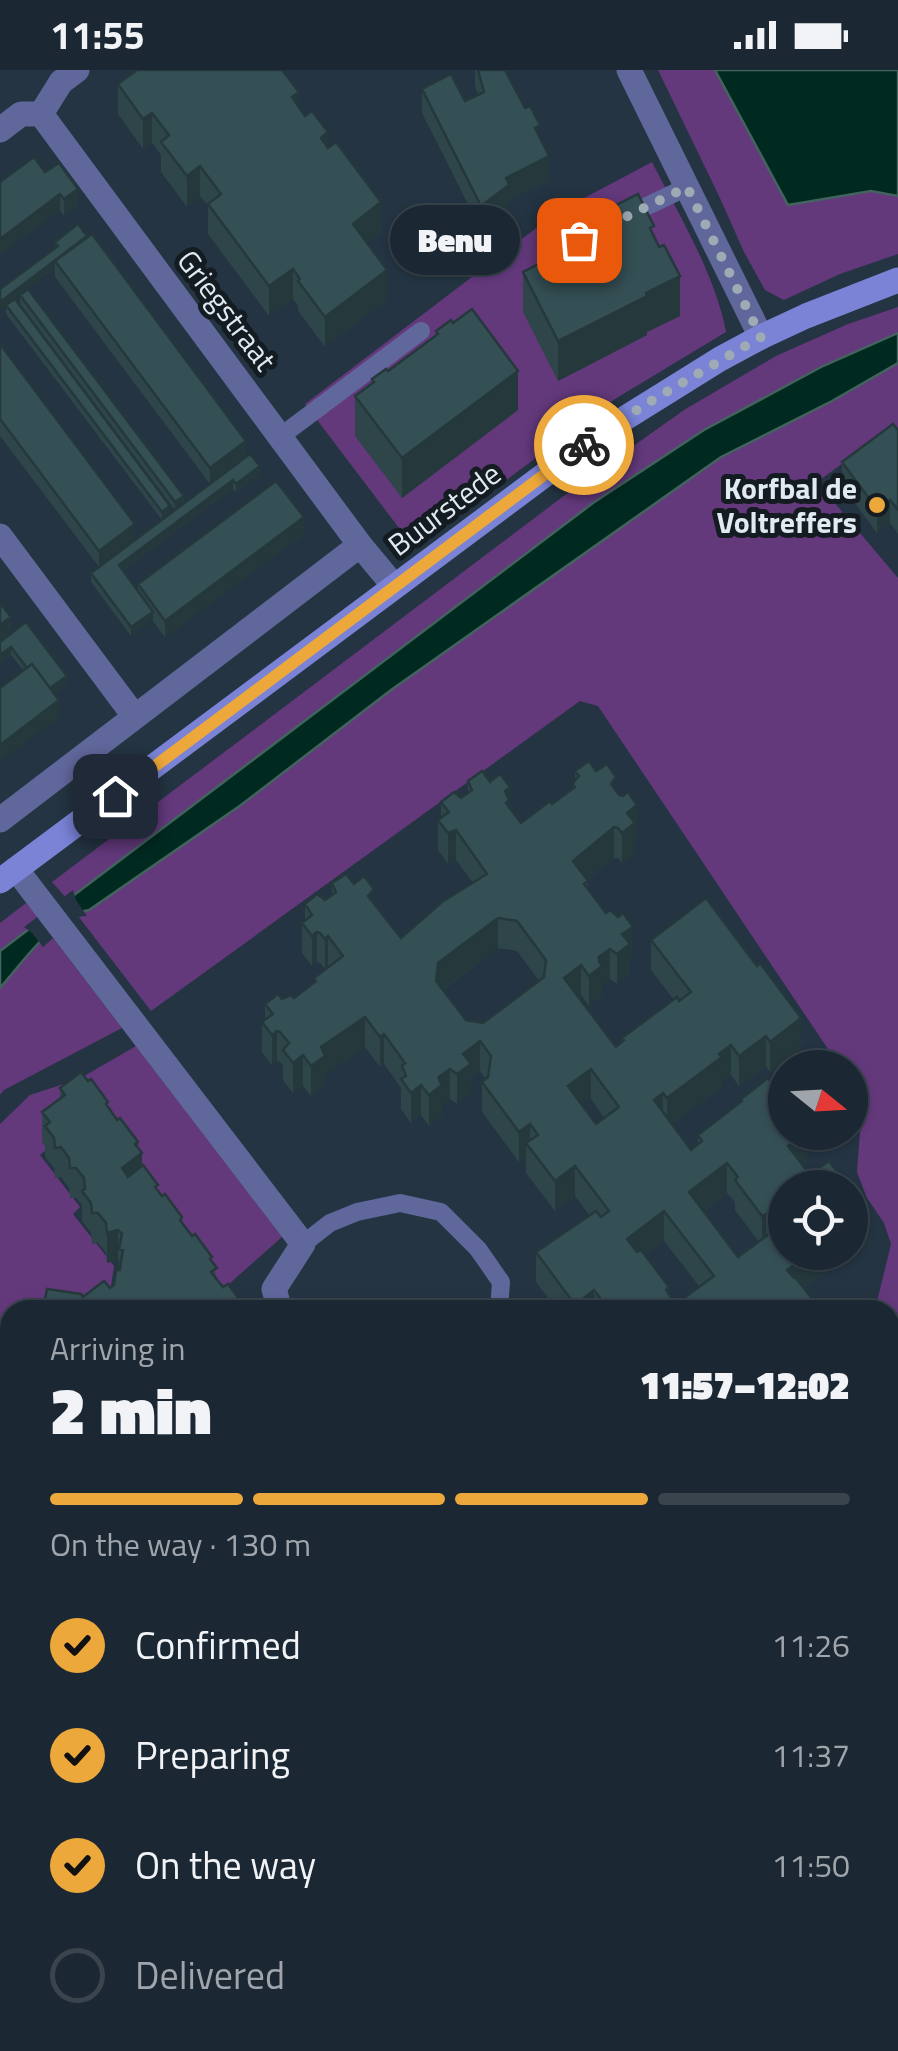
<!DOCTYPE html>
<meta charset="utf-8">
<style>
body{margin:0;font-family:"Titillium Web",sans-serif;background:#242f3a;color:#f1f3f6;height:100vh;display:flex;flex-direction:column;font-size:38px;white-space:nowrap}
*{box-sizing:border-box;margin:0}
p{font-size:32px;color:#a0a5ac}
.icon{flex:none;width:55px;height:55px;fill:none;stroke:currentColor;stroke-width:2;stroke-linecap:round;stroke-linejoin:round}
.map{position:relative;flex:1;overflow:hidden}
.panel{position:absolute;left:0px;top:1230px;width:900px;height:752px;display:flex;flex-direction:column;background:#1b2732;border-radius:30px 30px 0 0;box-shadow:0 2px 8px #0004,0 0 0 2px #39444d}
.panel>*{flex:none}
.needle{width:65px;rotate:108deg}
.controls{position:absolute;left:768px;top:980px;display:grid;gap:20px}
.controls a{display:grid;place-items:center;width:100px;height:100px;border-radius:50%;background:#1b2732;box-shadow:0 2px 8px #0004,0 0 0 2px #39444d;font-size:50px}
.pin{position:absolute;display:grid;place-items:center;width:85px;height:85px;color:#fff;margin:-42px;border-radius:20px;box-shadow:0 5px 15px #0006}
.courier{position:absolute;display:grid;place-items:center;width:100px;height:100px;margin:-50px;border:8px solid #eda83b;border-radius:50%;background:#fff;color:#222;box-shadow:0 2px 12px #0007}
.bubble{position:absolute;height:70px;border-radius:35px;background:#1b2732;box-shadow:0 2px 8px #0004,0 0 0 2px #39444d;font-size:32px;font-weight:800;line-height:70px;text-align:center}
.head em{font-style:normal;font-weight:800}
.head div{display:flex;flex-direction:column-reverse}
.head{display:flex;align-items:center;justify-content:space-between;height:170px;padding:0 50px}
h1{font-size:65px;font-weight:800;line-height:75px}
.bar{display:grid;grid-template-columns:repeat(4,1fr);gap:15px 10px;align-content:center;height:120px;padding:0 50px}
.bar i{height:12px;border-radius:8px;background:#39444d}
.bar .active{background:#eda83b}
.bar p{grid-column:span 4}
ol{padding:0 50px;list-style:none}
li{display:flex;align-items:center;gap:30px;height:110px}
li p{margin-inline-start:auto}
li .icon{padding:10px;border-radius:50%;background:#eda83b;color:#111;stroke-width:4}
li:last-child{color:#a0a5ac}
li i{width:55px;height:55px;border:5px solid #39444d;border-radius:50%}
.status{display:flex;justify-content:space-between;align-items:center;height:70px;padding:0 50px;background:#1b2732;direction:ltr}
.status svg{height:28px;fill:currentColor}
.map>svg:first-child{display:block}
</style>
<div class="status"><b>11:55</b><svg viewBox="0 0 49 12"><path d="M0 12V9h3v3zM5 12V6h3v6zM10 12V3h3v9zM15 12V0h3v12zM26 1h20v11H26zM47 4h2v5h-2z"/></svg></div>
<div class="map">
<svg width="898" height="1981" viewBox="0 0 898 1981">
<rect width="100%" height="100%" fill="#243442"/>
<path fill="#63397c" d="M658,0H715L788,135L871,121L898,126V184L840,204L784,230L765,220L744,182L719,126Z
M652,92C678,143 716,206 726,262L615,329L442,458L422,469L402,462L305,334L556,143Z
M898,237V263L823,296L704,360L593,433L68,830L52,812L577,416L684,340L776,286L848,254Z
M898,293V371L846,391L817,412L898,508V1493L892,1506L890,1523V1240H875L891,1174L884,1153L867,1128L857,1102L860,1062L867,1044L863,1030L850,1012V998L840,997L598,636L580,631L151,941L75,842L89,840L241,735L391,620L721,387L832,331Z
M26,833L41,850L0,881V853Z
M49,863L122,958L4,1020L0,1025V918Z
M136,976L282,1167L229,1214L247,1240H225L73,1058L40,1085L80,1137L73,1144L114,1196L110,1223L87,1240H10V1298H0V1054L30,1025L79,1009Z
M890,1529L895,1554L898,1558V1981H685L695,1978L741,1976L746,1972H890Z
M0,1557L10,1571V1700L0,1688Z
M413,1973L549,1972V1973L548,1981H406L412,1977Z"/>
<path fill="#002920" stroke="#43635f" stroke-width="2.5" d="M715,0H898V126L871,121L788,135Z
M898,263V293L832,331L721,387L391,620L241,735L89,840C55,845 22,893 0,918V881L593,433L704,360L823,296Z"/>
<path fill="#243442" d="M73,820L76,830L87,846L77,847L43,877L32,863L24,857Z"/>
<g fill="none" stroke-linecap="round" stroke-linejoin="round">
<path stroke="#60679b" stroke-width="18" d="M624,147L687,117
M281,366L421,261
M303,1174L330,1153L357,1142L400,1133L441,1142L478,1179L501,1212L499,1240
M898,1535V1540"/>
<path stroke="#60679b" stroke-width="25" d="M629,0L761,267
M41,44L360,475
M0,60L21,44H41L61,12L77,0
M0,466L135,647
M0,750L360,475L394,516
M16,799L303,1174L274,1219L280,1240
M0,1800L10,1813
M0,1935L5,1915L10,1911
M142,1981L153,1972"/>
<path stroke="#7a83d6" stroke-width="25" d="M0,811L598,365L720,289L761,267L806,246L898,210"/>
</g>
<path fill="#2e4549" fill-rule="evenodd" d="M475,0H505L540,69L549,110L509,130V139L481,160L422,43V19L465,31L478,25L475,15Z
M118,14L299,37L305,46L328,62V78L381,162L367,173L387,230L325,277L298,241V236L293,229L269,246L208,164V136L200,126L187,137L161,102V85L152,73L143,79L118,44Z
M45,102L78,136L64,146L60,141Z
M581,153L654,166L680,246L647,262V265L558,311L523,242V202L581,172Z
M55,172L246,371L210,414L55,207Z
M20,225L184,426L175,440L20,234Z
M6,235L170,444L250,384L260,405L236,422L233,419L123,501L138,522V514L304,464L165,567L152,550L131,566L91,512V503L162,450L6,244Z
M436,261L518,340L402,428L355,366V326L372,314V309L388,301L436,266Z
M0,274L135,454L99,497L0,366Z
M898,360V464L890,453L877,463L842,416V392Z
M0,533L11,564L67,614L54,624L59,647L11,585L0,593Z
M575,701H596L616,721L637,765L635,767V783L622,793L618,788H614L587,810L588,818L633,887L630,889V905L617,914L610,909L602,915V926L589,936L581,925L578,928L616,977L622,972V968L674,930L651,900V870L801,979L770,1002L766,996L739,1016L731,1005L722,1012V1017L672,1054L691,1080L698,1075V1065L741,1033V1029L807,1062V1091L802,1095L785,1182H850L869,1173L842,1194L840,1191L804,1218L814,1240H557L536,1212V1182L589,1145L575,1126L555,1141L526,1103V1087L519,1092L482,1042V1012L486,1009L480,1001L471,1008V1024L457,1034L450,1029L442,1035V1045L429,1056L421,1045L411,1053L401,1039V1018L384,994L380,997L365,977L325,1005V1016L311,1026L303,1016L293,1023L283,1010V996L280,992L277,991L272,995L262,982V952L265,950V934L282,929L294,928L314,913V908L325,899L320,893L317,892L312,896L302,883V853L305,850V834L325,830L332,824V813L354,814L374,833L401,868L473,813L456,790L448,794L438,780V750L441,748V732L461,728L468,722V711L510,739L521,753L552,734L572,719V714L575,711ZM498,878L517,881L539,911L483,953L466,950L443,920ZM591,1029L604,1048L596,1054L582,1035ZM727,1123L735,1132V1140L759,1172L738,1187L704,1141ZM664,1171L699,1216L676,1234L645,1185Z
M60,1018L108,1038L138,1078L142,1096L158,1120L212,1193L217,1209L242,1240L83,1227L110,1218L114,1215L119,1200V1191L118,1190L107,1193L106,1183L98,1173L92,1174L91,1163L82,1151V1135L76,1128H70L69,1118L61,1107L55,1108L54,1098L45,1087V1076L42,1072V1042L60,1029Z
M10,1281V1486L5,1479L2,1482L0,1479V1283L8,1284Z"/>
<path fill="#25383c" d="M299,22V52L292,27Z
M152,43V73L143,79V49Z
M328,62V93L321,68Z
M549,86V110L509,130V139L481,160V136L506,108Z
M200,96V126L187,137V106Z
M78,119V136L64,146V129Z
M60,124V141L0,185V169Z
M381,132V162L353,184V154Z
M55,191V199L0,240V232Z
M293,199V229L269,246V216Z
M387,200V230L325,277V247Z
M680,206V246L647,262V265L558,311V271Z
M518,301V340L402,428V388Z
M246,371V387L210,414V398Z
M260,396V405L236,422V414Z
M233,410V419L119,504V495Z
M184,426V434L175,440V432Z
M890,430V453L877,463V439Z
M170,436V444L162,450V442Z
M304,447V464L165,567V551Z
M135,454V470L99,497V481Z
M153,542V550L131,566V557Z
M11,547V564L0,572V555Z
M11,577V585L0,593V585Z
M67,606V614L46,630V621Z
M59,630V647L0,691V675Z
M510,717V747L509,760L505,721Z
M637,735V765L635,767V783L622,793V763L627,743Z
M614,757V788L573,821V791Z
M456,760V790L448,794V763Z
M498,848V878L438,923L436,911L438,893Z
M633,857V887L630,889V905L617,914V884L622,864Z
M317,862V892L312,896V866Z
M328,866V896L325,899V869Z
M610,879V909L602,915V926L589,936V906L599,887Z
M581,895V925L564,938V908Z
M365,947V977L325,1005V1016L311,1026V996L321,977Z
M801,948V979L770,1002V972Z
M277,961V991L272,995V965Z
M384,964V994L380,997V967Z
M766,966V996L739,1016V986Z
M480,971V1001L471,1008V1024L457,1034V1004L463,984Z
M731,975V1005L722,1012V1017L667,1058V1028Z
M303,985V1016L293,1023V993Z
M450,999V1029L442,1035V1045L429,1056V1025L439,1007Z
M591,999V1029L568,1046V1016Z
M421,1015V1045L411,1053V1023Z
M663,1023V1053L654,1030Z
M530,1054V1078L526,1073V1087L519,1092V1062Z
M805,1062H807V1091L788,1106V1076Z
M138,1072V1086L142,1083V1113L122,1128V1098L135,1074Z
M727,1093V1123L689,1152V1122Z
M575,1096V1126L555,1141V1111Z
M664,1141V1171L627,1199V1169Z
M869,1143V1173L842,1194V1182H850V1157Z
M766,1144V1174L762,1176V1146Z
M118,1160V1190L107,1193V1163Z
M811,1182H840V1191L787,1230V1200Z
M594,1220V1240H575V1235Z
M814,1231V1240H802Z
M5,1449V1479L2,1482V1452Z
M10,1837V1876L0,1884V1844Z"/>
<path fill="#355055" stroke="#25383c" stroke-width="2.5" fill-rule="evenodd" d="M137,0H282L299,22L292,27L305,46L312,41L328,62L321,68L328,78L336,72L381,132L353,154L387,200L325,247L298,211L300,209L293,199L269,216L208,134L221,124L200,96L187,106L161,72L169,65L152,43L143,49L118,14Z
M478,0H505L525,38L530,36L540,55L535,58L549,86L506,108L509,115L481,136L422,19L451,4L465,31L484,22Z
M34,87L45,102L59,93L78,119L64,129L60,124L0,169V112Z
M638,124L654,156L650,158L659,177L664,175L680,206L646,223L647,226L558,271L523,202L589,168L581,153Z
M78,154L87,166L0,232V219L58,176L55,172Z
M92,164L246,371L210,398L55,191Z
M28,219L184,426L175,432L20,225Z
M15,229L170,436L162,442L6,235Z
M472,239L518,301L402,388L355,326L374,312L372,309L386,299L388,301L438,264L436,261L451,250L453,253Z
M0,274L135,454L99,481L0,349Z
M893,354L898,360V440L890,430L877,439L842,392Z
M250,384L260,396L236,414L233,410L119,495L153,542L131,557L91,503Z
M276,411L304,447L165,551L138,514Z
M0,533L11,547L0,555Z
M26,552L67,606L50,618L32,594L27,598L11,577L0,585V572Z
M32,594L59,630L0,675V618Z
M589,691L596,701L607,694L616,707L611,714L619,725L623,726L628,722L637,735L627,743L635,753L622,763L618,758L614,757L573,791L588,811L584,814L606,843L610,840L618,847L623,843L633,857L622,864L630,874L617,884L610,879L599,887V891L602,896L589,906L581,895L564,908L616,977L624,970L622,968L677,927L679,931L691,922L651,870L706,828L757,896L760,893L801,948L770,972L766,966L739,986L731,975L719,984L722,987L667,1028L663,1023L654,1030L691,1080L702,1071L698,1065L742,1031L741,1029L768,1008L785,1032V1062H805L788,1076L810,1105L829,1091L849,1118H785V1182H811L787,1200L794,1208L795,1207L814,1231L802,1240H609L594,1220L575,1235L536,1182L596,1141L601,1147L609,1141L575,1096L555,1111L526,1073L538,1065L530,1054L519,1062L482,1012L488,1007L491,986L480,971L463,984L471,994L457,1004L450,999L439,1007V1010L442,1015L429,1025L421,1015L411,1023L401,1009L406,1006L402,996L405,993L384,964L380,967L365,947L321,977L325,986L311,996L303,985L293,993L283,980L289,973L280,962L277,961L272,965L262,952L273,944L265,934L278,924L282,929L291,925L294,928L316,911L314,908L343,886L328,866L325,869L320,863L317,862L312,866L302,853L312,845L305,834L317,824L325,830L336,822L332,813L346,804L354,814L364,806L374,819L368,826L401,868L442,832L487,804L456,760L448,763L438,750L449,742L441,732L454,722L461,728L472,720L468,711L482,701L490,712L500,704L510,717L505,721L509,730L506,733L521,753L550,731L552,734L575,717L572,714L579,706L575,701ZM498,848L517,851L546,890L544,907L483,953L466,950L436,911L438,893ZM591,999L619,1037L596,1054L568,1016ZM727,1093L738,1107L735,1110L762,1146L766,1144L777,1158L738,1187L689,1122ZM664,1141L714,1206L676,1234L666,1220L669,1217L641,1180L637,1182L627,1169Z
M81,1002L88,1011L91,1009L108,1032L106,1034L117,1050L120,1048L138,1072L135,1074L142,1083L122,1098L128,1107L143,1095L158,1115L155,1117L162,1126L165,1124L182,1147L180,1150L192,1166L195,1164L212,1187L210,1189L217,1198L211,1202L223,1217L228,1214L242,1233L233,1240H43L47,1219L81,1224L83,1227L104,1211L110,1218L114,1215L116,1200H120L121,1191L123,1180L119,1179L122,1164L118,1160L107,1163L106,1153L98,1143H92L91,1133L82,1121L85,1119L84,1108L76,1098H70L69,1088L61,1077L55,1078L54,1068L45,1056L50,1052L42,1042L65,1025L60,1018Z
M850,1118L869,1143L850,1157Z
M8,1281H10V1455L5,1449L2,1452L0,1449V1385L2,1383L0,1379V1283L8,1284Z
M0,1816L10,1829V1837L0,1844Z"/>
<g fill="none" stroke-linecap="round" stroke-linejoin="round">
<path stroke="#9eaab4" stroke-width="10" stroke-dasharray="0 18" d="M579,170L687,117L761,267L646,334L584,375"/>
<path stroke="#eda83b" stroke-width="12" d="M115,726L584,375"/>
</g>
<circle fill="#eda83b" stroke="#141b21" stroke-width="4" cx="877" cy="435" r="10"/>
<g text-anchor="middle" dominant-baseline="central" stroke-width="10" stroke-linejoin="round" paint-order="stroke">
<g font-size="30" fill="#dfeaf2" stroke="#141b21">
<text transform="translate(227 240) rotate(53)">Griegstraat</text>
<text transform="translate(444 439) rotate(-37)">Buurstede</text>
</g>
<g font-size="30" font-weight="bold" fill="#dfeaf2" stroke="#141b21" text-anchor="end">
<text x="857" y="418">Korfbal de<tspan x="857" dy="34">Voltreffers</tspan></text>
</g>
</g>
</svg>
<div class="controls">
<a><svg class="needle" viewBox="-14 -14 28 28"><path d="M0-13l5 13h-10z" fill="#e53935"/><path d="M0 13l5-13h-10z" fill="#a0a5ac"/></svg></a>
<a><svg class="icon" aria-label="locate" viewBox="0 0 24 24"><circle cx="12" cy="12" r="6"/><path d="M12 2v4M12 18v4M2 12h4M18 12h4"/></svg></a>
</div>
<div class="pin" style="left:579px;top:170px;background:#ea580c"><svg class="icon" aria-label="bag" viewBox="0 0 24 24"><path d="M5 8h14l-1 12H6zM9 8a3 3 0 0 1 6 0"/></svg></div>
<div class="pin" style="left:115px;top:726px;background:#1f2937"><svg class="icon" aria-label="home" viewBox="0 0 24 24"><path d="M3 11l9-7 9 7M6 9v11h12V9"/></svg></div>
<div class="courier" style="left:584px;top:375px"><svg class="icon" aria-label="bike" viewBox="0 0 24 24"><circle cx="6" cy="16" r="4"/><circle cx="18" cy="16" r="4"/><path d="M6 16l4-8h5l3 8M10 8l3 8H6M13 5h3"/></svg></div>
<div class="bubble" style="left:390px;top:135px;width:130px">Benu</div>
<section class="panel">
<div class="head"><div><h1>2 min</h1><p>Arriving in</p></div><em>11:57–12:02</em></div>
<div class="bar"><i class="active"></i><i class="active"></i><i class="active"></i><i></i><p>On the way · 130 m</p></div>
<ol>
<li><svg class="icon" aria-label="check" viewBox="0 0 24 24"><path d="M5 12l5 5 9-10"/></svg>Confirmed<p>11:26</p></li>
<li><svg class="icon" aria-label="check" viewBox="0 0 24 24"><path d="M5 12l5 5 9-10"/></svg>Preparing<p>11:37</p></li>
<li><svg class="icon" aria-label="check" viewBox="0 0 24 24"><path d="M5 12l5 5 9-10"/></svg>On the way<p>11:50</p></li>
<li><i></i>Delivered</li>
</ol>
</section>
</div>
